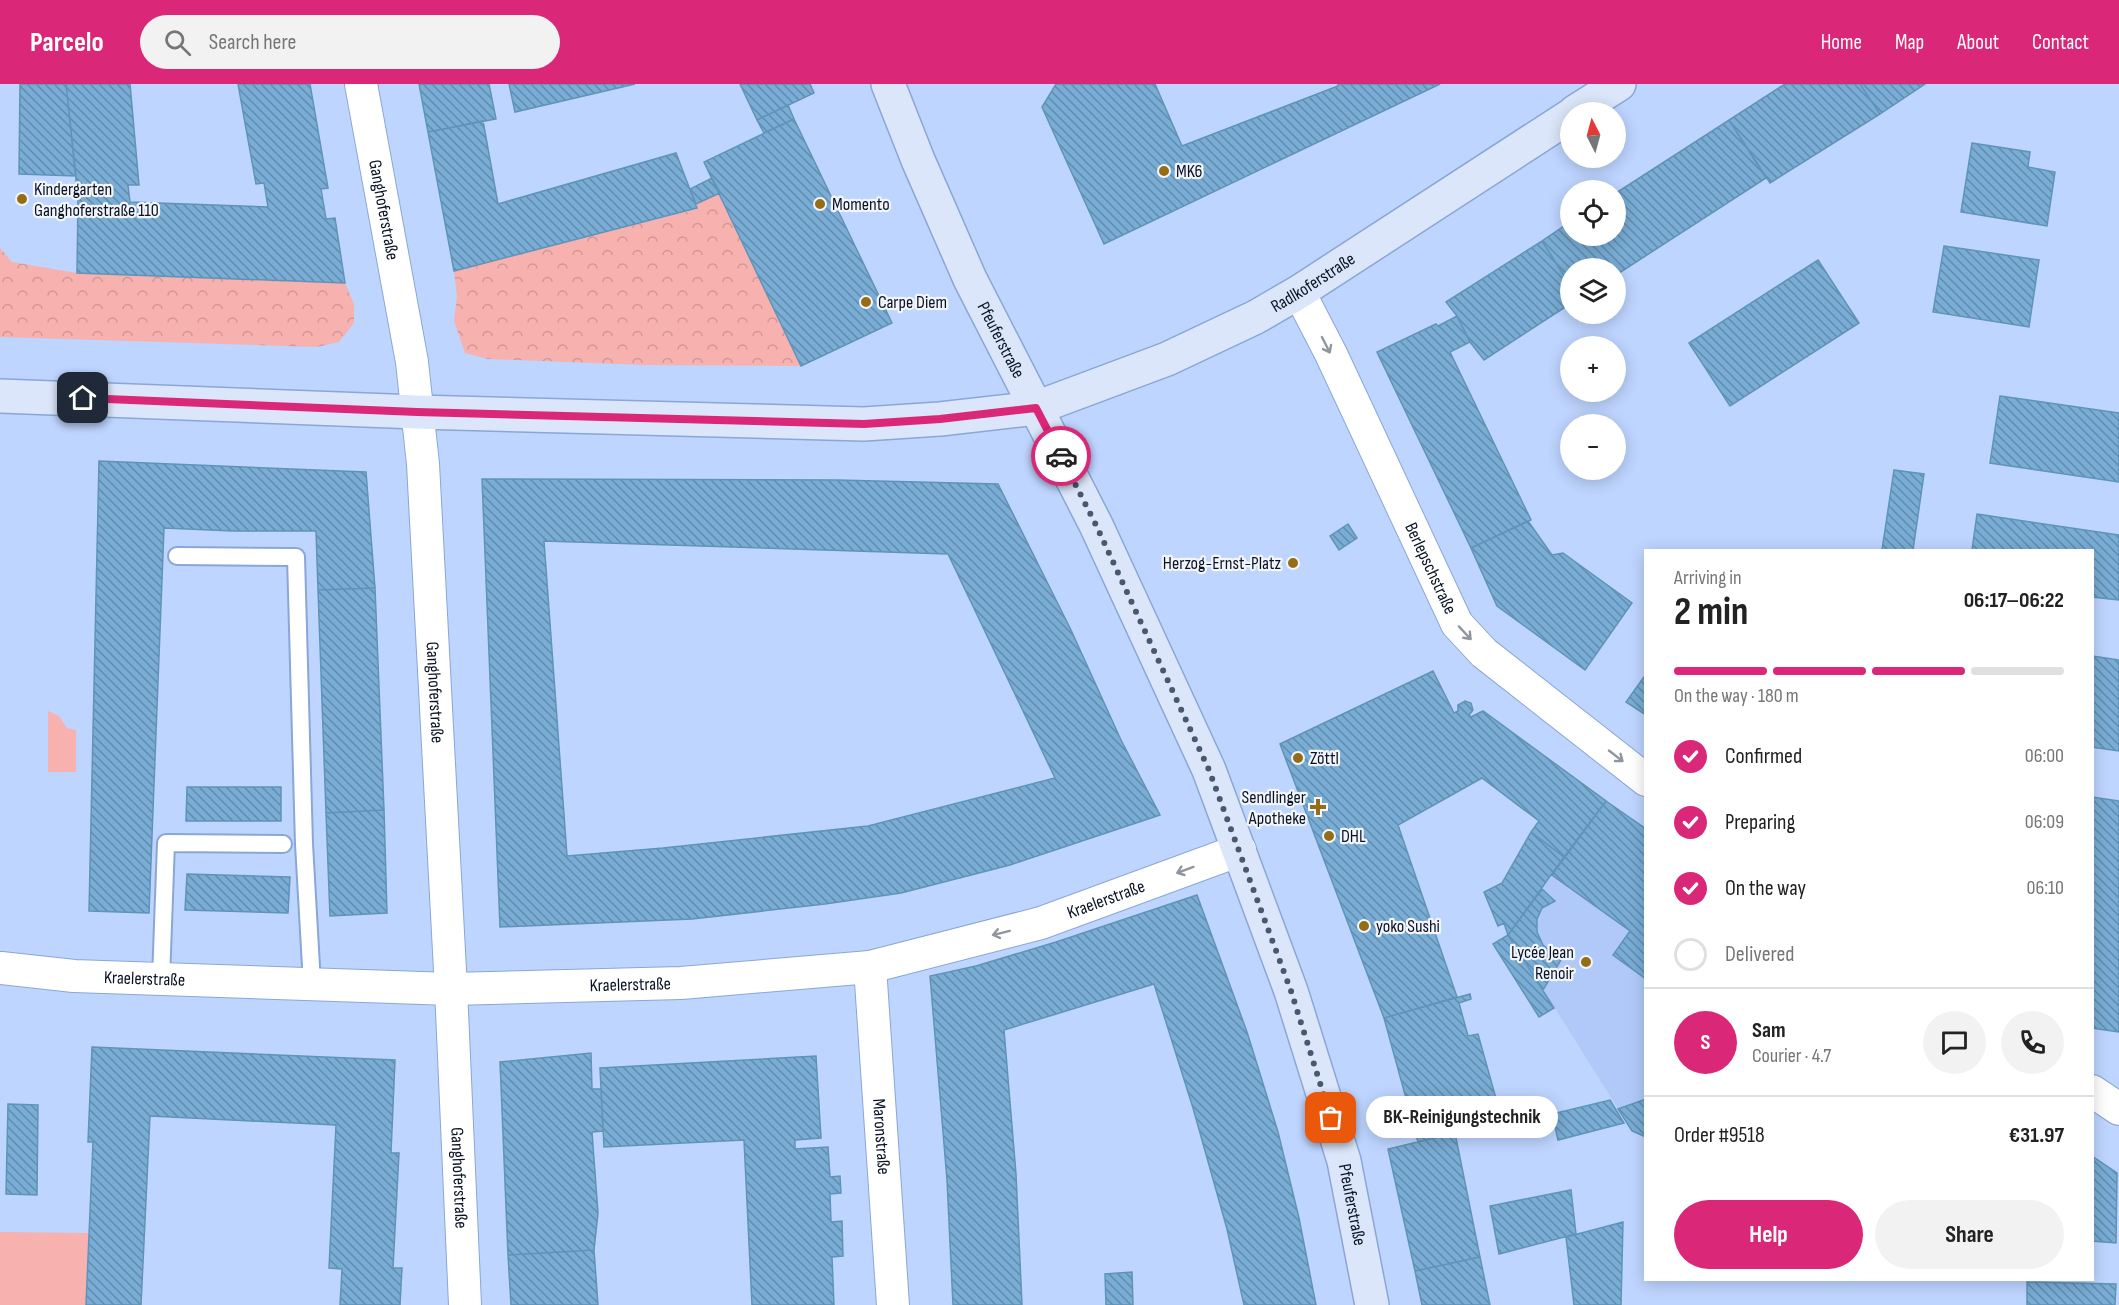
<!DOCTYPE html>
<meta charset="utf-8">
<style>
body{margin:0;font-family:"Sofia Sans Condensed",sans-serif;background:#f2f2f2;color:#222;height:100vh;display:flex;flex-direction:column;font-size:22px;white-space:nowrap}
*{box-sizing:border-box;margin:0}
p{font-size:20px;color:#767676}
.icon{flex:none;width:33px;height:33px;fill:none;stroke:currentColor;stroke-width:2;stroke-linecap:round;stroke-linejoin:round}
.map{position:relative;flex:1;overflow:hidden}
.side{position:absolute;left:1644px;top:465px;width:450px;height:732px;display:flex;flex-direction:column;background:#fff;border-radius:0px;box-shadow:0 3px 15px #0003}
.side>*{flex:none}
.needle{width:39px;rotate:354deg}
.fabs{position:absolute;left:1560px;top:18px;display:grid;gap:12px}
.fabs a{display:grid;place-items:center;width:66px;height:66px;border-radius:50%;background:#fff;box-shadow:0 3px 15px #0003;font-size:30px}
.pin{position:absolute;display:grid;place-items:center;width:51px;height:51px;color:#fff;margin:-26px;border-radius:12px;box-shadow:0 3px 9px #0006}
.courier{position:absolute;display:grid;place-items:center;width:60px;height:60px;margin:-30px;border:4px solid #db2777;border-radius:50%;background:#fff;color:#222;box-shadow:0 2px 8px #0007}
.bubble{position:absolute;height:42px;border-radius:21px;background:#fff;box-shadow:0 3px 15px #0003;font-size:20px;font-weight:700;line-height:42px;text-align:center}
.summary em{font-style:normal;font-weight:700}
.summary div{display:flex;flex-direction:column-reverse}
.summary{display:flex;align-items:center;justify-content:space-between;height:102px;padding:0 30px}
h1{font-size:39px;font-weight:700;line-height:45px}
.bar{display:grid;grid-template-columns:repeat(4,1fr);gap:9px 6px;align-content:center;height:72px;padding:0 30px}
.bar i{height:8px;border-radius:4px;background:#e0e0e0}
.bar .selected{background:#db2777}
.bar p{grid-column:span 4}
.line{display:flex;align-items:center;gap:15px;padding:0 30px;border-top:2px solid #e0e0e0}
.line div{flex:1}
.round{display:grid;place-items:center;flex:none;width:63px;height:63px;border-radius:32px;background:#f2f2f2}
ol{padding:0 30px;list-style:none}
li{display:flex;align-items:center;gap:18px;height:66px}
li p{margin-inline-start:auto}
li .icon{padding:6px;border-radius:50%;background:#db2777;color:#fff;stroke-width:4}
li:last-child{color:#767676}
li i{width:33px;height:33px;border:3px solid #e0e0e0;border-radius:50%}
.primary-button{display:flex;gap:12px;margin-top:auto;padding:12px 30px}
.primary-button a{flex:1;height:69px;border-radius:36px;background:#db2777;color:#fff;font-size:24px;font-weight:700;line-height:69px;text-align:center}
.primary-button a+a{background:#f2f2f2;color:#222}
header{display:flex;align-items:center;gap:36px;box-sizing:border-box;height:84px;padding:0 30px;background:#db2777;color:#fff}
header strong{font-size:28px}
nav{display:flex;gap:33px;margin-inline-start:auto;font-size:21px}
.search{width:420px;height:54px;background:#f2f2f2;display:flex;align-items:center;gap:15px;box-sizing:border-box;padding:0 21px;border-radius:33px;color:#767676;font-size:22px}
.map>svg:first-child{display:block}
</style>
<header>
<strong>Parcelo</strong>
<div class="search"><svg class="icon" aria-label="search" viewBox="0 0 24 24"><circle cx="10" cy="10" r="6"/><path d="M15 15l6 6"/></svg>Search here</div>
<nav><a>Home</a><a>Map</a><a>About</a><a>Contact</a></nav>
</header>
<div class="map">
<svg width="2119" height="1221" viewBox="0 0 2119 1221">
<defs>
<pattern id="forest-crowns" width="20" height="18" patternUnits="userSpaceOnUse" patternTransform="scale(1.5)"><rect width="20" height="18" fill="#f7b1ae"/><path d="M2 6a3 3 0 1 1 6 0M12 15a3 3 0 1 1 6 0" fill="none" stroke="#d29796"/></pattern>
<pattern id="building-back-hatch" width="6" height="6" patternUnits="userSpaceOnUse" patternTransform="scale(1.5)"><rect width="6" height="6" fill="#79add5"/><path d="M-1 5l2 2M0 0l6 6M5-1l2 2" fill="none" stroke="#618cad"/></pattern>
</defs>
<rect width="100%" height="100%" fill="#bed5ff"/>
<path fill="#b0c9f8" d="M1606,717L1645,745V1053L1632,1047L1509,851Z"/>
<path fill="#f7b1ae" d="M48,627L59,632L67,644L76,646V688H48Z
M0,1148L89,1149L86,1221H0Z"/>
<path fill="url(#forest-crowns)" d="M720,109L801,282L645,281L488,275L465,269L454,237L457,213L454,187L697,125L696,120Z
M0,164L12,178L77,189L345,199L354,220V239L339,258L317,263L0,253Z"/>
<path fill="url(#building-back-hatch)" stroke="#6093b9" stroke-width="1.5" fill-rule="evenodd" d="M20,0H66L76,92L19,90Z
M66,0H130L139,101H128L130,118L268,123L264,99L256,100L238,0H310L328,104L321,105L326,135L335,134L345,199L77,189L78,115Z
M419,0H489L496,35L428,48Z
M509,0H635L515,28Z
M740,0H810L814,9L757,36Z
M1056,0H1155L1182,62L1338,2V0H1440L1104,160L1042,23Z
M1785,0H1860L1880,30L1770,99L1729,36Z
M1860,0H1925L1880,30Z
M788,21L794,35L764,49L757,36Z
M794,35L892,239L801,282L704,78Z
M1729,36L1766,94L1616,191V184H1570V201L1542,157L1570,138V152H1616V109Z
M483,37L498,120L676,69L697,124L454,187L428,48Z
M1972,59L2030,68L2028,83L2055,88L2047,142L1961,128Z
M712,94L720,109L696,120L690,105Z
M1542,157L1570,201V220L1484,276L1470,258L1457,232L1446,218Z
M1944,162L2039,176L2029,243L1933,228Z
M1818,176L1859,239L1730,322L1689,259Z
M1457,232L1470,258L1450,268L1531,436L1471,464L1377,268L1436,240L1438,242Z
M2000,312L2119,329V398L1990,379Z
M99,377L366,388L375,504L318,506L316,447H233L164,444L149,829L89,827Z
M1894,386L1924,390L1913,466H1882Z
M482,395L837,396L998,400L1071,546L1121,656L1160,731L1010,781L901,809L825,820L692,835L500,843ZM544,457L948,470L1055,694L868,742L663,764L567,772Z
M1977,430L2119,451V516L2092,513V466H1972Z
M1528,437L1552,471L1563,469L1632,519L1585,586L1497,522L1471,464Z
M1348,440L1357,454L1339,466L1330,452Z
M375,504L384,726L326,729L318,506Z
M2092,572L2119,576V667L2092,663Z
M1433,587L1454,629L1458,627V621L1465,617L1471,619L1473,626L1469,631L1471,633L1483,627L1606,717L1564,773L1531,748L1539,737L1482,694L1398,741L1457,913L1384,934L1280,660Z
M1646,590V631L1626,618Z
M187,703H281V737H186Z
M2092,713L2119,717V948L2092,944Z
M1606,717L1646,745V895L1613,871L1630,847L1552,791Z
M384,726L387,829L330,832L326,729Z
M1531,748L1564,773L1508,851L1504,839L1498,842L1484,808L1502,799Z
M187,790L290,793L288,829L185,826Z
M1542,805L1555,817L1542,824L1537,835V848L1543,861L1561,876L1543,906L1508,851Z
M1197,811L1247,948L1278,1048L1299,1134L1316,1221H1244L1227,1145L1193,1024L1154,900L1004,946L1016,1090L1022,1221H953L947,1096L930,892L976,882L1056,858Z
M1508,851L1554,924L1539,933L1493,860Z
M1470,910L1471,915L1459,919L1468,952L1478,950L1502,1036L1418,1058L1384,934Z
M92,963L395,976L391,1069H399L393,1184H402L400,1221H340L342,1185L329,1184L336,1041L150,1032L141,1221H86L93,1058H88Z
M591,969L592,1005H601L603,1047L592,1048L598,1129L594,1166L508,1171L500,978Z
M816,972L821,1054L795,1056V1065L828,1063L830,1093L840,1092L841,1109L830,1110L831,1138L842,1137L843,1172L832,1173L834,1221H752L744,1056L604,1063L600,984Z
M1646,1015V1053L1632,1047L1618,1025Z
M1610,1016L1624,1039L1558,1056L1552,1030Z
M8,1020L38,1021L37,1111L6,1110Z
M1455,1049L1480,1173L1415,1187L1388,1065Z
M2092,1072L2117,1089L2116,1159L2092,1157Z
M1571,1106L1576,1150L1499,1170L1490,1122Z
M1623,1138L1621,1221H1574L1566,1153Z
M594,1166L598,1221H511L508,1171Z
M1480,1173L1490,1221H1422L1415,1187Z
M1132,1188L1133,1221H1106L1105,1190Z
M2027,1198L2116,1200L2115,1221H2027Z"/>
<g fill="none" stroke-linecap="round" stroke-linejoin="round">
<g stroke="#8aa6d8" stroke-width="20">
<path id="lane" d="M177,472L296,473L304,760L312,900
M161,895L166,759L283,760"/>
</g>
<g stroke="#8aa6d8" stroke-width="34">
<g id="street">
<path id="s1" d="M361,0L412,278L423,380L451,905L465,1221"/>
<path id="s2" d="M1299,208L1331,270L1457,540L1484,569L1646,696"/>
<path id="s3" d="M870,883L893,1221"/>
<path id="s4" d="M1,884L74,892L451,905L681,899L870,883L1041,839L1240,766"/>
<path d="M2092,1007L2119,1025"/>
</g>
</g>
<g stroke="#8aa6d8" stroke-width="36">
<g id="secondary">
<path id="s5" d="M888,0L918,76L970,195L1096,441L1209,686L1291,907L1344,1077L1372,1221"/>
<path d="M1575,28L1619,0"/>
<path id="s6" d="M0,312L417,328L864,340L940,335L1036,324L1167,275L1256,233L1299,208L1570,32"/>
</g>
</g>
<use href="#lane" stroke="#fff" stroke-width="16"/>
<use href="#street" stroke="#fff" stroke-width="32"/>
<use href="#secondary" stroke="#dbe6fa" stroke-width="33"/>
</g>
<defs><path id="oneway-shaft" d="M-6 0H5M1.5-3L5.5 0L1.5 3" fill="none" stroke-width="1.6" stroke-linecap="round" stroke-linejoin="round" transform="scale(1.5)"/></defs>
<g stroke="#91959d">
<use href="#oneway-shaft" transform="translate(1326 261) rotate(63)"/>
<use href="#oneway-shaft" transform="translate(1465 549) rotate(47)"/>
<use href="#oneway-shaft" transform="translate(1616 672) rotate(38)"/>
<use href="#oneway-shaft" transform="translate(1185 786) rotate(160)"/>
<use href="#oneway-shaft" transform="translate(1001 849) rotate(166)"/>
</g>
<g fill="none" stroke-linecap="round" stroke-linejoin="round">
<path stroke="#495771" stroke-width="6" stroke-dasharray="0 10.8" d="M1061,372L1096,441L1209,686L1291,907L1331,1034"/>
<path stroke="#db2777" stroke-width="8" d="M83,314L417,328L864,340L940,335L1036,324L1061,372"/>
</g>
<g fill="#946d16" stroke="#f2f5fb" stroke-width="2">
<circle cx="1164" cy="87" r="6"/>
<circle cx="22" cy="115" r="6"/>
<circle cx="820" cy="120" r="6"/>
<circle cx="866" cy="218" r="6"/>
<circle cx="1293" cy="479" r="6"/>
<circle cx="1298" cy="674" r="6"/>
<path d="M1315 714h6v6h6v6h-6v6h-6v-6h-6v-6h6z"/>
<circle cx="1329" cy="752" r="6"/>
<circle cx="1364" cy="842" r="6"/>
<circle cx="1586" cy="878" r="6"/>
</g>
<g text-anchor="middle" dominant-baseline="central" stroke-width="4.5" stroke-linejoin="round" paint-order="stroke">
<g font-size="18" fill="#0a1325" stroke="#f2f5fb" text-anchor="start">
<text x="1176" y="87">MK6</text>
<text x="34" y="105">Kindergarten<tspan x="34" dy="21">Ganghoferstraße 110</tspan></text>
<text x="832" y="120">Momento</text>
<text x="878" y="218">Carpe Diem</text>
<text x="1281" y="479" text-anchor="end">Herzog-Ernst-Platz</text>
<text x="1310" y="674">Zöttl</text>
<text x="1306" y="713" text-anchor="end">Sendlinger<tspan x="1306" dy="21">Apotheke</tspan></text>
<text x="1341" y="752">DHL</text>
<text x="1376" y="842">yoko Sushi</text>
<text x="1574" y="868" text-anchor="end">Lycée Jean<tspan x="1574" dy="21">Renoir</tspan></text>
</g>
<g font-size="18" fill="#0a1325" stroke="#f2f5fb">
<text stroke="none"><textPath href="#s1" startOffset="128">Ganghoferstraße</textPath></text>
<text stroke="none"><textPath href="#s6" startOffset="1342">Radlkoferstraße</textPath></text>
<text stroke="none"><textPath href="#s5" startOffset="280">Pfeuferstraße</textPath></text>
<text stroke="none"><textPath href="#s2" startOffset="306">Berlepschstraße</textPath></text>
<text stroke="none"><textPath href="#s1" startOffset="614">Ganghoferstraße</textPath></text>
<text stroke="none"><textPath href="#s4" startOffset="1116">Kraelerstraße</textPath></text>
<text stroke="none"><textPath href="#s4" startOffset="144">Kraelerstraße</textPath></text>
<text stroke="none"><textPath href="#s4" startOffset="630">Kraelerstraße</textPath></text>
<text stroke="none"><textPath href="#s3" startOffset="170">Maronstraße</textPath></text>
<text stroke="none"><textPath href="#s1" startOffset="1100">Ganghoferstraße</textPath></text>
<text stroke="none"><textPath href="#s5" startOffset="1216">Pfeuferstraße</textPath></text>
</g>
</g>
</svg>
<div class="fabs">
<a><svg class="needle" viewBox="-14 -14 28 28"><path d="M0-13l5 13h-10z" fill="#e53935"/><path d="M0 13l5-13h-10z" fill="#767676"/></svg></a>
<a><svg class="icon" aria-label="locate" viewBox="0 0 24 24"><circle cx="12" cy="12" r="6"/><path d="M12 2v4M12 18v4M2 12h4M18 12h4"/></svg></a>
<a><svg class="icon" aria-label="layers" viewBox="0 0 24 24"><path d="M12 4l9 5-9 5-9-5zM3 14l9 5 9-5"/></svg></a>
<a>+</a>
<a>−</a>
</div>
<div class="pin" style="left:1331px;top:1034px;background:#ea580c"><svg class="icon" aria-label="bag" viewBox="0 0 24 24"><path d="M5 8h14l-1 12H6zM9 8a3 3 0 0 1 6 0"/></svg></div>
<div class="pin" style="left:83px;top:314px;background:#1f2937"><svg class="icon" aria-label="home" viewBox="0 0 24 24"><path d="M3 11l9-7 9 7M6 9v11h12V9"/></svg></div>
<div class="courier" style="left:1061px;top:372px"><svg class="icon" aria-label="car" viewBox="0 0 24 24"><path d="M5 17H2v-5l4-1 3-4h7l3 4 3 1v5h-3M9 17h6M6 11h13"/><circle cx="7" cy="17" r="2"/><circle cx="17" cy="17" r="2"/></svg></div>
<div class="bubble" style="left:1366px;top:1012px;width:192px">BK-Reinigungstechnik</div>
<section class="side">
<div class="summary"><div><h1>2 min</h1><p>Arriving in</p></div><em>06:17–06:22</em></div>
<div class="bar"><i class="selected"></i><i class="selected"></i><i class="selected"></i><i></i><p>On the way · 180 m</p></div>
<ol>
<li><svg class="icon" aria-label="check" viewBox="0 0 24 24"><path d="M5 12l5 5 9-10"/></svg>Confirmed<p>06:00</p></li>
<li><svg class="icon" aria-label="check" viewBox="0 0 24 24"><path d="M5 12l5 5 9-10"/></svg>Preparing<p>06:09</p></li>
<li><svg class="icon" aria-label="check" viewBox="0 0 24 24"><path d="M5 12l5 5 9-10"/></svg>On the way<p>06:10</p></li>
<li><i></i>Delivered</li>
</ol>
<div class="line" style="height:108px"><b class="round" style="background:#db2777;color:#fff">S</b><div><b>Sam</b><p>Courier · 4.7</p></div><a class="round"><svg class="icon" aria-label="chat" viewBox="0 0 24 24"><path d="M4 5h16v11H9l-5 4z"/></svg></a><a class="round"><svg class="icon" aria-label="phone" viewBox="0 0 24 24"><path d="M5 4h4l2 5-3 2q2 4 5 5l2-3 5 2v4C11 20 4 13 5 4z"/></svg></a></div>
<div class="line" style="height:78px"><div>Order #9518</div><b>€31.97</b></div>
<div class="primary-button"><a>Help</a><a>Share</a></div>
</section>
</div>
